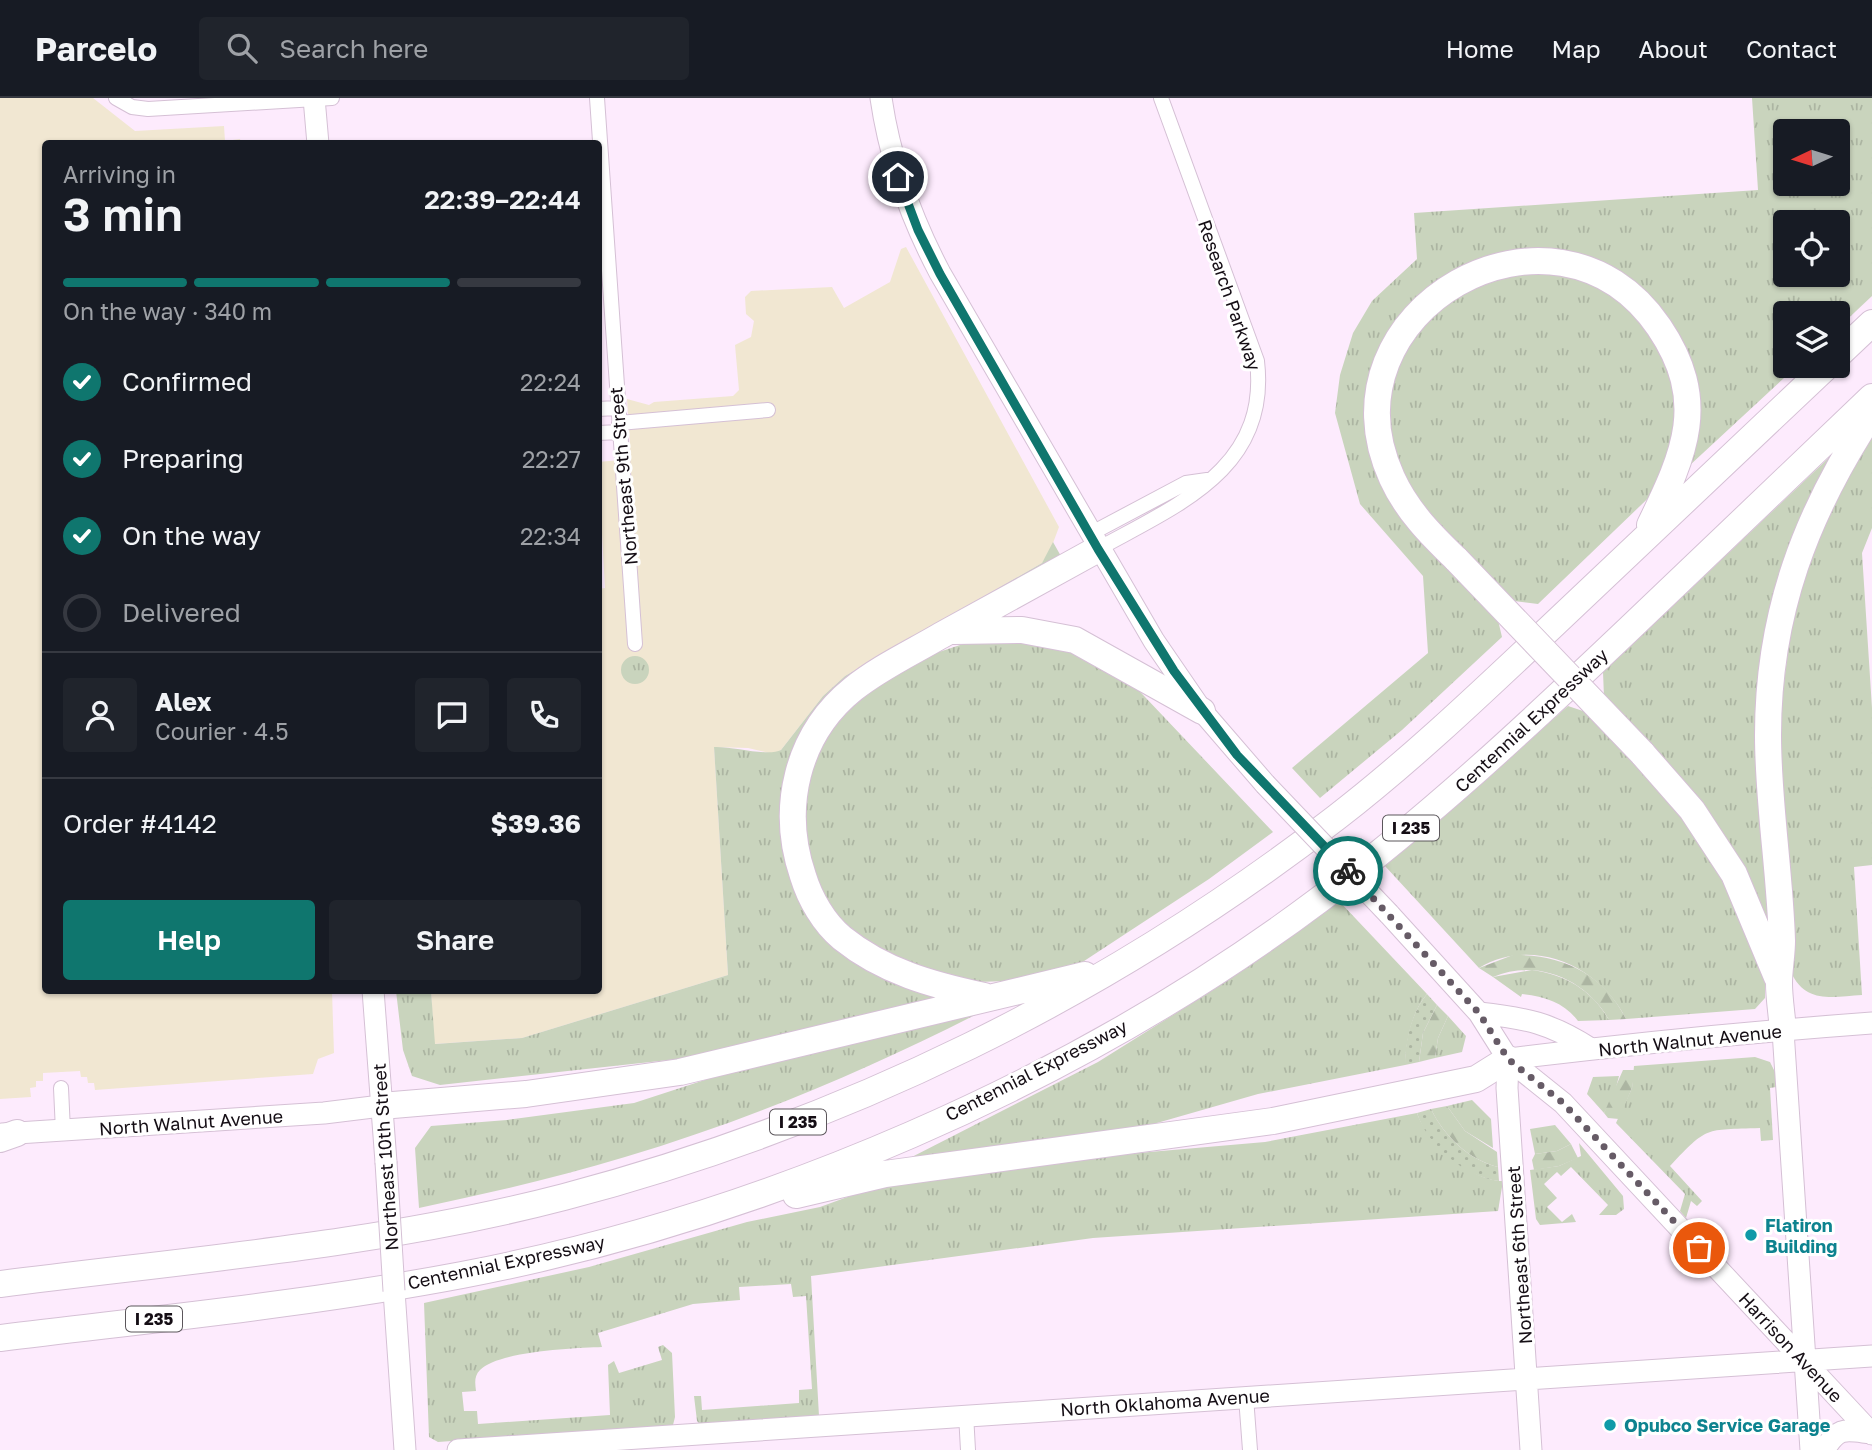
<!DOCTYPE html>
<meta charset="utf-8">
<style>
body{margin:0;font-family:"Golos Text",sans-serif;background:#20242c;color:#f1f3f6;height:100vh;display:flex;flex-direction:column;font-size:26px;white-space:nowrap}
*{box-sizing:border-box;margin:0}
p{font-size:23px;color:#9ea1a6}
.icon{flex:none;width:38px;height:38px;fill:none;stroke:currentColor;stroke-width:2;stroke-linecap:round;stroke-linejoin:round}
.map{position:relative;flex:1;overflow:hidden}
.sheet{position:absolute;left:42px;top:42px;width:560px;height:854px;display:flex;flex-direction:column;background:#171b24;border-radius:7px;box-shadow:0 2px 5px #0004}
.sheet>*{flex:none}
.needle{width:46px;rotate:266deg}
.tools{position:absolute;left:1773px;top:21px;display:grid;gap:14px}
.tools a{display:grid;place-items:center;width:77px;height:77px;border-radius:7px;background:#171b24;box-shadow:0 2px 5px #0004;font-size:35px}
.pin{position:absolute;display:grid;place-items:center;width:60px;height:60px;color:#fff;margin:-30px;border:4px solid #fff;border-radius:50%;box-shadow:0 2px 7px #0007}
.courier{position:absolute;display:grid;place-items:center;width:70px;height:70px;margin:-35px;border:5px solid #0f766e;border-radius:50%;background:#fff;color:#222;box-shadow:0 2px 9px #0007}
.headline em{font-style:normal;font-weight:600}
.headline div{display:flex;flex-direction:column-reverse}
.headline{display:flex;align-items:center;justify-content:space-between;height:119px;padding:0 21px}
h1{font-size:46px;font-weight:600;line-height:52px}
.bar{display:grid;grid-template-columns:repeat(4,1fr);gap:10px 7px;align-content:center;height:84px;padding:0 21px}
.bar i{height:9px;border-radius:5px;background:#363941}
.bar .selected{background:#0f766e}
.bar p{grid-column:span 4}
.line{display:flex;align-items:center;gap:18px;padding:0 21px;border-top:2px solid #363941}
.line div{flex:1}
.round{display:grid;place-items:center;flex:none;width:74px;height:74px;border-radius:7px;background:#20242c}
ol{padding:0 21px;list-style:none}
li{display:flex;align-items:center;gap:21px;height:77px}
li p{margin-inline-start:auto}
li .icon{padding:7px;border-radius:50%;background:#0f766e;color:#fff;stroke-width:4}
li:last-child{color:#9ea1a6}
li i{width:38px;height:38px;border:4px solid #363941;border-radius:50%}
.action{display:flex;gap:14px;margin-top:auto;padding:14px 21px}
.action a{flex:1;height:80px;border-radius:7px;background:#0f766e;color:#fff;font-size:28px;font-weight:600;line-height:80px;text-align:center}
.action a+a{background:#20242c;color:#f1f3f6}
header{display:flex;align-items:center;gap:42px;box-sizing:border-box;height:98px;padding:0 35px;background:#171b24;border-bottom:2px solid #363941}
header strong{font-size:33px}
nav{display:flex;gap:38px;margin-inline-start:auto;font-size:24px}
.search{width:490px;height:63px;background:#20242c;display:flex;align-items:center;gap:18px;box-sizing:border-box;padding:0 24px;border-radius:7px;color:#9ea1a6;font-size:26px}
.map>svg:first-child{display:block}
</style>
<header>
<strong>Parcelo</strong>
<div class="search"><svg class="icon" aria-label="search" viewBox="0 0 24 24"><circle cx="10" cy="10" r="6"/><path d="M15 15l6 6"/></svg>Search here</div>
<nav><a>Home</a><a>Map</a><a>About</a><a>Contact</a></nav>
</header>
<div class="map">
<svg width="1872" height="1352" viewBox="0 0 1872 1352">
<defs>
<pattern id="grass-tufts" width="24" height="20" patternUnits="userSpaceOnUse" patternTransform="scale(1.75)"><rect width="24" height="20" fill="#c9d4bd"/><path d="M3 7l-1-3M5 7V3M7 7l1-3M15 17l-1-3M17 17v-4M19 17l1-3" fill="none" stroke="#acb5a2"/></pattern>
<pattern id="forest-firs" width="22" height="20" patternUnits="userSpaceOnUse" patternTransform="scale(1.75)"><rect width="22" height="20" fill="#c9d4bd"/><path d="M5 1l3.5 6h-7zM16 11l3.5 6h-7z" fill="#acb5a2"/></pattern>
<pattern id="park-dots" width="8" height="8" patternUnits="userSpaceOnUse" patternTransform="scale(1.75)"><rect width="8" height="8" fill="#c9d4bd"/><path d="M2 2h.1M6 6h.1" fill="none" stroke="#acb5a2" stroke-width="1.8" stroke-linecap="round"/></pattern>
</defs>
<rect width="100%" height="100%" fill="#fdebfd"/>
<path fill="#f1e7d2" d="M0,0H93L135,33L224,28L225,43L240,41L241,45L46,46V892L332,893L334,955L318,961L313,976L95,992L94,985H88L87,979H81L80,973L43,975V983H36V989L30,990L31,999L0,1001Z
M906,149L1059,429L1050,453L1042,465L845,578L823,598L781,652L774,656L748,650L714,649L728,877L522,940L434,946L431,893L598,892V491L605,490L598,364L620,362L622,351L630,347L627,301L649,307L654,304L733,298L739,292L735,247L751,239L754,223L746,216L745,199L751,193L832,189L844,210L890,184L901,151Z"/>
<path fill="url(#grass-tufts)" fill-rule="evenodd" d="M1752,0H1872V198L1838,230V215H1785V268H1797L1689,368L1692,278L1583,162L1425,198L1370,333L1497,518L1502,539L1402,632L1320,700L1292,670L1428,555L1423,478L1360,406L1335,315L1340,277L1353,235L1372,203L1417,161L1414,115L1758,92ZM1785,33H1838V86H1785ZM1785,124H1838V177H1785Z
M1541,171L1596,185L1651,230L1680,307L1665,384L1538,506L1514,503L1424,417L1391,354L1390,289L1415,231L1474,184Z
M1872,328V430L1862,455L1872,610V767L1854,769L1862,897C1833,899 1805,906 1791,874L1776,650L1796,487Z
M1838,351L1779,492L1772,830L1604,599L1603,574Z
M1053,444L1062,460L802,641L804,805L938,896V903L724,956L440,987L412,978L403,952L396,893H431L435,946L522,940L728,877L714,649C733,648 768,659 781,652L823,598L845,578L1042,465Z
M1043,542L1127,580L1273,734L1209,781L1075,869L1008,883L977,884L946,879L884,858L835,819L820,795L802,746L806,679L831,627L871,590L933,556L966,545Z
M621 572a14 14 0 1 1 28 0a14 14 0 1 1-28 0Z
M1568,608L1589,615L1708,747L1765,884V900L1755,911L1626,921C1600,868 1532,838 1479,870L1385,768Z
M1339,803L1427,896C1411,915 1406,943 1405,967L1258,996L1129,1033L904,1063L1098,964L1216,890Z
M1532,872C1566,877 1592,892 1609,922L1578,923C1565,905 1544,898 1522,896L1521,899L1493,879Z
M973,913L975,917C863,974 746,1023 625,1059C557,1080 488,1095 419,1110L415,1050L431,1028L507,1022L634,1005L763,963Z
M1448,918L1466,938L1462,954L1435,960L1438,940Z
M1755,959L1770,964L1775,974L1776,989L1770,990L1773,1042L1761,1043L1760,1030C1704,1032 1708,1028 1670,1068L1702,1103L1697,1108L1691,1103L1686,1120L1680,1113L1685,1096L1616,1025L1632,990L1634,968Z
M1619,978L1614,997L1604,1015L1587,996L1593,979Z
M1472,1002L1491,1021L1493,1050L1465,1033L1447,1008Z
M1417,1015C1427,1044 1471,1083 1503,1083L1498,1113L1093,1140L811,1178L819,1318L700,1326L697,1323L694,1298H701L702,1312L799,1305V1292L812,1291L806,1198L793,1199L791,1186L739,1189L740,1202L693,1206L598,1235L602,1249C575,1250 498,1253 480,1272C474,1278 475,1285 476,1293L462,1294L464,1313H477L478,1326L610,1317L608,1267L614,1263L619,1275L662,1262L658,1249L663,1247L672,1255L675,1319L673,1327L438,1344L429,1339L424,1205L589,1169L747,1124L820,1109L883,1086L1034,1064L1265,1044Z
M1555,1027L1571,1046L1557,1053L1535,1056L1530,1031Z
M1579,1045L1623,1098L1624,1111L1616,1117H1599L1608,1107L1571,1069L1561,1078L1557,1074L1544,1086L1557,1100L1547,1109L1562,1124L1572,1116L1576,1124L1540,1127L1536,1121L1530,1072L1559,1068L1581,1058Z"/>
<path fill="url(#forest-firs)" d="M1513,857C1562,856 1604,876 1626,921L1609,922C1587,882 1537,860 1493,879L1479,870Z
M1437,907L1448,918L1438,940L1435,960L1419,964L1423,935Z
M1623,972H1635L1632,990L1619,1021L1608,1020L1604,1015Z
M1447,1008L1465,1033L1497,1054L1498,1069C1469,1062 1444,1038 1431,1011Z
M1571,1046L1578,1060L1559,1068L1534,1072L1532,1062L1535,1056L1557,1053Z"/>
<path fill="url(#park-dots)" d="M1427,896L1437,907L1423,935L1419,964L1405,967C1405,943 1411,915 1427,896Z
M1431,1011C1444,1038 1469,1062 1498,1069L1499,1083C1465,1079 1427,1047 1417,1015Z"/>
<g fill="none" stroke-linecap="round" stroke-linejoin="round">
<g stroke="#d5c0d5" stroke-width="16">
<path id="street" d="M116,0L132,9L148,11L332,0
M597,0L635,546
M598,311L617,310
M619,325L768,312
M598,335L620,334
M1090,436L1186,385L1207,382
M1098,451C1177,407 1270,371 1257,263L1161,0
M61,990L63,1033
M1246,1299L1250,1352
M966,1316L968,1352"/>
</g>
<g stroke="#d5c0d5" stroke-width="23">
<path id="secondary" d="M314,0L318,46
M881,0C890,62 911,120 940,175L1154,543L1202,613L1265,686
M1389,816L1479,915L1508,961L1563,1005L1872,1336
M373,892L386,1064
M1479,915C1526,920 1551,925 1591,951
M1783,933L1811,1352
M1508,961L1507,990L1531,1352
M1508,961C1629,946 1750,934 1872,925
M2,1036L324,1015L381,1008
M394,1193L405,1352
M458,1352L1872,1258
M1824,1352C1839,1328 1845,1332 1871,1335"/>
</g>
<g stroke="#d5c0d5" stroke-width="28">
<path id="highway" d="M1838,257L1872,225
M1457,462C1431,437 1407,413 1392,380C1315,213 1555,77 1659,229C1709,303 1685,355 1650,427
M954,533L1022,532L1075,542L1202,613
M1642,655L1692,712L1734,776L1777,879
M984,898C933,887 884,874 842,840C824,825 810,801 803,778C780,711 796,637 853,591C879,570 911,555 940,538C992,509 1045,480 1098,451
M1783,933C1782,917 1779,901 1779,885C1779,871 1782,857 1782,843C1780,774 1768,706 1768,637C1768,515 1806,416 1872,315
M381,1008L526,996L680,974L1085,877
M0,1041L17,1035
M796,1097L885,1076L1273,1023L1476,981L1508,961
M0,1186C188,1162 380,1147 564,1099C845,1025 1107,897 1337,719C1412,661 1481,595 1550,530C1643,443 1735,355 1827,268
M0,1240C154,1221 309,1206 462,1177C761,1120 1075,985 1319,802C1430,719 1529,626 1629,531C1710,453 1791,376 1872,299"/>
</g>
<use href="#street" stroke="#fff" stroke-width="14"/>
<use href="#secondary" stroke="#fff" stroke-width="21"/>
<use href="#highway" stroke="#fff" stroke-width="26"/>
<g stroke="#d5c0d5" stroke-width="23" stroke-linecap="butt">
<path id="secondary-bridge" d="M1265,686L1389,816
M386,1064L394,1193"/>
</g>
<g stroke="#d5c0d5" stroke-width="28" stroke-linecap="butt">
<path id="highway-bridge" d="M1457,462L1642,655"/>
</g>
<use href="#secondary-bridge" stroke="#fff" stroke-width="21"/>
<use href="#highway-bridge" stroke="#fff" stroke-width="26"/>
</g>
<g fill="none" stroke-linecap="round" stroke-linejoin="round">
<path stroke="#665b66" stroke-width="7" stroke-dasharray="0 12.6" d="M1348,773L1479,915L1508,961L1563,1005L1699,1150"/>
<path stroke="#0f766e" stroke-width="9" d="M898,79L918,132L940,176L1098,451L1174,573L1237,657L1348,773"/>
</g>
<g fill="#0f9aa8" stroke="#fff" stroke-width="2.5">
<circle cx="1751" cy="1137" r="7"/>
<circle cx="1610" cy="1327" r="7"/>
</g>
<g text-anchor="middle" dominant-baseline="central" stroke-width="6" stroke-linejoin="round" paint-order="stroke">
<g fill="#fff" stroke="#5b565b" stroke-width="2">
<rect x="1383" y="717.5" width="56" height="25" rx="5"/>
<rect x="770" y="1011.5" width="56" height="25" rx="5"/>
<rect x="126" y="1208.5" width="56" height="25" rx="5"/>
</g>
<g font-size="16" font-weight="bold" fill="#150e15">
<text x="1411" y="730">I 235</text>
<text x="798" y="1024">I 235</text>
<text x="154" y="1221">I 235</text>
</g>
<g font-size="18" fill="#150e15" stroke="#fff">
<text transform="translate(1230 197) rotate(71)">Research Parkway</text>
<text transform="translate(623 378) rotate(-95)">Northeast 9th Street</text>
<text transform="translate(1531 622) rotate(-43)">Centennial Expressway</text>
<text transform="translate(1690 942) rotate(-6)">North Walnut Avenue</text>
<text transform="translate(1036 972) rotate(-27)">Centennial Expressway</text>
<text transform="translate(191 1024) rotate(-4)">North Walnut Avenue</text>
<text transform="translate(385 1059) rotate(-94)">Northeast 10th Street</text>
<text transform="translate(1519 1157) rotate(-94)">Northeast 6th Street</text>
<text transform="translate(506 1164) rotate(-12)">Centennial Expressway</text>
<text transform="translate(1791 1249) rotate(47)">Harrison Avenue</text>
<text transform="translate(1165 1304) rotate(-4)">North Oklahoma Avenue</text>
</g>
<g font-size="18" font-weight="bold" fill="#0d838f" stroke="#fff" text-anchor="start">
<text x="1765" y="1127">Flatiron<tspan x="1765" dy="21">Building</tspan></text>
<text x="1624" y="1327">Opubco Service Garage</text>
</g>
</g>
</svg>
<div class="tools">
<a><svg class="needle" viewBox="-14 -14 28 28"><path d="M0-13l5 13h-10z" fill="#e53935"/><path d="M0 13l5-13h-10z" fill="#9ea1a6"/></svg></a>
<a><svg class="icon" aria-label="locate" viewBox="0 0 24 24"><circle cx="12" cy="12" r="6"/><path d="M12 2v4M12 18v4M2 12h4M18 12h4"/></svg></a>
<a><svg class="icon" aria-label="layers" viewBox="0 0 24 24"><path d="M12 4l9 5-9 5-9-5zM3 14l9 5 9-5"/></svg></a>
</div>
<div class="pin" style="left:1699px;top:1150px;background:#ea580c"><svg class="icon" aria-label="bag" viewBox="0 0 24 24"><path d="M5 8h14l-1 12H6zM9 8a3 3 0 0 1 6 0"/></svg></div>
<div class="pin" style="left:898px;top:79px;background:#1f2937"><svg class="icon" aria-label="home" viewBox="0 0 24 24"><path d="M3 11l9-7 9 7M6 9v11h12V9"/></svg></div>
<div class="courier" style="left:1348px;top:773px"><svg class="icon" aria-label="bike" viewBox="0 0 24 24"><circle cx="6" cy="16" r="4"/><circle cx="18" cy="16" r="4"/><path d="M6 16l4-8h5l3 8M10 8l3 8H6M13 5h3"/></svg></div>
<section class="sheet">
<div class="headline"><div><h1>3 min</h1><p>Arriving in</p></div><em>22:39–22:44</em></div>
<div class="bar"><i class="selected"></i><i class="selected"></i><i class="selected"></i><i></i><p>On the way · 340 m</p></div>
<ol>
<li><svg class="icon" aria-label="check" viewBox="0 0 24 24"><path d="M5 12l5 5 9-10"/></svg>Confirmed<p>22:24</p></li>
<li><svg class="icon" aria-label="check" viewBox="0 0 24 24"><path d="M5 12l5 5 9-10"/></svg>Preparing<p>22:27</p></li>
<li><svg class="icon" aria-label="check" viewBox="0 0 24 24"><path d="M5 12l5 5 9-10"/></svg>On the way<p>22:34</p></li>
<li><i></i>Delivered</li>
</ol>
<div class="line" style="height:126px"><a class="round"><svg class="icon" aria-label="person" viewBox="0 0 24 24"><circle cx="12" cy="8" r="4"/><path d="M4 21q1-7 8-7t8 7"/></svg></a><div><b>Alex</b><p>Courier · 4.5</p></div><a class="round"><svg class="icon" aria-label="chat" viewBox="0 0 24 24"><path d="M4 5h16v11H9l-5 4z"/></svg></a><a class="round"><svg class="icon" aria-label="phone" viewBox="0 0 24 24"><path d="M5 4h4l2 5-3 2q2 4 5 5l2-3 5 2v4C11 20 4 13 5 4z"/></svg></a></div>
<div class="line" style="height:91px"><div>Order #4142</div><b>$39.36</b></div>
<div class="action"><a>Help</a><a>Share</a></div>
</section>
</div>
